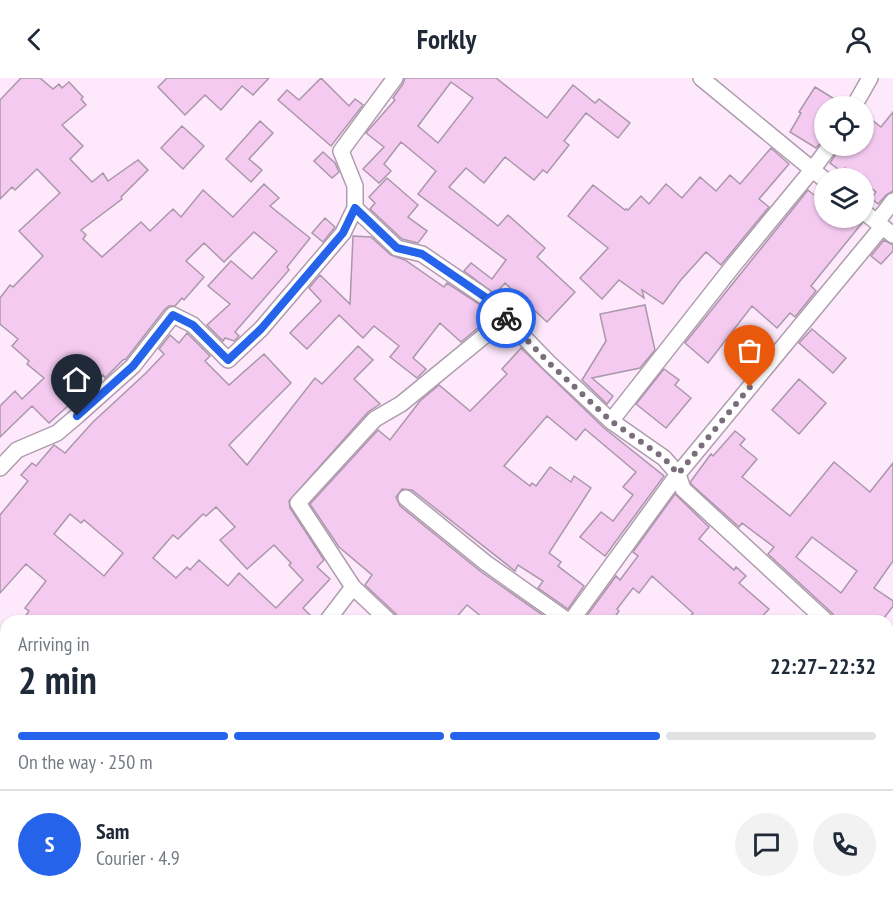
<!DOCTYPE html>
<meta charset="utf-8">
<style>
body{margin:0;font-family:"PT Sans Narrow",sans-serif;background:#f2f2f3;color:#1f2937;height:100vh;display:flex;flex-direction:column;font-size:22px;white-space:nowrap}
*{box-sizing:border-box;margin:0}
p{font-size:20px;color:#747a83}
.icon{flex:none;width:33px;height:33px;fill:none;stroke:currentColor;stroke-width:2;stroke-linecap:round;stroke-linejoin:round}
.map{position:relative;flex:1;overflow:hidden}
.panel{position:absolute;left:0px;top:537px;width:894px;height:296px;display:flex;flex-direction:column;background:#fff;border-radius:18px 18px 0 0;box-shadow:0 2px 4px #0004}
.panel>*{flex:none}
.fabs{position:absolute;left:814px;top:18px;display:grid;gap:12px}
.fabs a{display:grid;place-items:center;width:60px;height:60px;border-radius:50%;background:#fff;box-shadow:0 2px 4px #0004;font-size:30px}
.pin{position:absolute;display:grid;place-items:center;width:51px;height:51px;color:#fff;margin:-62px -26px;border-radius:50% 50% 50% 0;rotate:-45deg;box-shadow:0 0 6px #0007}
.pin .icon{rotate:45deg}
.courier{position:absolute;display:grid;place-items:center;width:60px;height:60px;margin:-30px;border:4px solid #2563eb;border-radius:50%;background:#fff;color:#222;box-shadow:0 2px 8px #0007}
.headline em{font-style:normal;font-weight:700}
.headline div{display:flex;flex-direction:column-reverse}
.headline{display:flex;align-items:center;justify-content:space-between;height:102px;padding:0 18px}
h1{font-size:39px;font-weight:700;line-height:45px}
.bar{display:grid;grid-template-columns:repeat(4,1fr);gap:9px 6px;align-content:center;height:72px;padding:0 18px}
.bar i{height:8px;border-radius:4px;background:#e0e1e3}
.bar .selected{background:#2563eb}
.bar p{grid-column:span 4}
.line{display:flex;align-items:center;gap:15px;padding:0 18px;border-top:2px solid #e0e1e3}
.line div{flex:1}
.round{display:grid;place-items:center;flex:none;width:63px;height:63px;border-radius:32px;background:#f2f2f3}
header{display:flex;justify-content:space-between;align-items:center;height:78px;padding:0 18px;background:#fff;font-size:27px;font-weight:700}
.map>svg:first-child{display:block}
</style>
<header><svg class="icon" aria-label="back" viewBox="0 0 24 24"><path d="M15 5l-7 7 7 7"/></svg>Forkly<svg class="icon" aria-label="person" viewBox="0 0 24 24"><circle cx="12" cy="8" r="4"/><path d="M4 21q1-7 8-7t8 7"/></svg></header>
<div class="map">
<svg width="893" height="832" viewBox="0 0 893 832">
<rect width="100%" height="100%" fill="#fde8fc"/>
<path fill="#f4caf1" stroke="#aa97a9" stroke-width="1.5" fill-rule="evenodd" d="M21,0H40L53,11L59,6L62,10L69,4L83,19L81,21L86,27L62,47L83,68L70,81L92,104L103,95L108,103L138,82L148,92L121,119L122,121L81,152L86,157L83,161L102,179L141,144L150,153L173,131L181,139L203,112L233,139L264,106L279,120L270,128L310,160L287,189L289,192L235,254L239,258L234,263L225,260L223,263L207,247L230,226L208,208L231,183L252,201L277,173L254,154L224,184L204,165L186,183L204,199L184,222L182,220L175,228H169L165,231L126,281L123,282L105,300L103,297L90,311L88,310L49,345L32,328L0,359V328L15,313L22,321L44,300L27,286L29,283L12,268L18,261L0,246V220L10,207L13,209L43,178L19,153L60,115L37,91L15,112L12,109L0,121V22Z
M167,0H269L253,17L242,8L221,32L205,17L185,37L158,9Z
M321,0L349,28L355,21L363,27L331,68L278,22L287,12L299,22Z
M405,0H496L547,40L573,7L595,25L599,21L630,45L618,60L586,35L564,63L569,67L547,95L543,92L534,102L505,79L484,105L466,90L449,109L498,148L508,137L545,170L537,179L575,214L547,244L505,205L495,216L464,193L471,185L492,201L506,182L418,116L436,93L401,64L384,86L391,93L379,105L363,91L384,69L366,55L395,22L393,20L403,6ZM451,4L473,20L438,65L418,48Z
M815,9L844,27L825,28V60L816,70L790,54L801,35L799,34Z
M893,34V113L886,117L878,126L871,120L876,114L864,105V100H859L845,90L842,94L830,85L838,73L840,68H864V36L881,49Z
M260,43L273,55L249,81L262,92L251,104L226,81Z
M182,48L204,68L183,91L161,70Z
M771,70L789,86L759,121L769,129L721,187L706,174L680,203L663,226L642,212L644,220L619,202L602,221L580,200L608,170L568,138L593,107L625,132L626,131L628,132L641,118L649,126L666,106L682,120L700,99L716,113L730,97L740,106Z
M323,74L335,85L339,94L332,100L314,83Z
M387,100L418,127L408,139L427,153L418,165L402,161L370,131L375,125L369,119Z
M808,112L825,126V140H856L862,145L811,208L816,213L795,239L790,235L777,250L752,228L708,285L685,265Z
M325,140L335,149L323,164L312,155Z
M353,158L371,159L391,177L405,182L444,209L447,205L479,226L491,239L461,264L440,245L413,280L426,291L417,300L390,279L399,268L374,248L363,260L339,237L307,271L290,255L321,223L309,210L320,197L350,226Z
M884,162L893,167V173L881,186L871,178Z
M645,227L655,272L640,290L592,300L613,318L607,326L582,302L606,263L600,236Z
M812,251L846,280L833,295L799,265Z
M187,255L210,278L205,283L229,307L264,276L291,305L229,367L247,387L315,300L322,306L358,268L373,282L354,301L380,326L368,334L289,423L290,430L324,482L317,489L330,501L303,530L316,543H22L29,533L25,530L46,503L26,486L0,515V437L28,403L21,397L32,385L36,388L54,367L65,375L93,344L146,295L164,276L159,271L170,257L179,265ZM216,429L235,449L220,462L247,491L274,467L291,485L289,487L303,502L276,530L239,495L228,508L199,482L190,492L187,489L176,500L153,480L173,457L178,461L203,436L206,438ZM70,436L81,445L84,442L123,475L104,498L54,456Z
M521,270L604,350L664,398L605,478L580,459L601,434L613,443L633,417L623,409L636,394L585,351L576,362L547,338L504,388L530,408L532,405L536,408L550,389L571,404L574,398L591,410L549,475L561,484L558,488L584,508L568,531L538,510L543,503L518,487L515,493L412,412L402,411L396,419L400,428L480,493L551,543H487L467,527L453,543H399L396,536L365,507L372,497L339,469L310,426L378,352L390,362L420,323L439,307L470,333L507,296L502,291Z
M664,291L679,302L675,307L691,320L666,350L636,326Z
M799,301L826,325L799,356L772,332Z
M735,353L745,361L740,367L757,381L742,399L790,438L834,384L870,414L893,385V483L874,510L893,523V528L882,543H836L833,536L768,476L774,469L742,445L739,449L691,406V403L711,376L713,378ZM812,459L857,493L841,515L796,479Z
M675,416L709,449L699,461L734,492L736,489L746,498L739,505L769,531L758,543H686L693,535L652,498L639,515L633,510L617,531L619,533L612,543H583L616,498L620,502L638,478L633,474Z"/>
<g fill="none" stroke-linecap="round" stroke-linejoin="round">
<g stroke="#af9cae" stroke-width="18">
<path id="street" d="M701,0L825,102
M854,28L870,0
M355,130L397,170L422,176L485,219L548,284L611,343L664,380L678,396L683,411L826,543
M864,134L893,157
M877,144L893,123
M611,343L733,188L812,92L830,68
M0,390L17,372L57,355L77,338L133,288L173,237L193,247L228,282L261,251L343,155L355,130V108L341,73L395,0
M406,420L486,485L568,543
M327,543L353,509
M389,543L353,509L298,425L375,341L401,326L506,240
M571,543L678,396L882,149
M888,609L893,615
M4,832L10,826
M372,832L377,826
M711,832L716,826"/>
</g>
<use href="#street" stroke="#fff" stroke-width="15"/>
</g>
<g fill="none" stroke-linecap="round" stroke-linejoin="round">
<path stroke="#7b6e7b" stroke-width="6" stroke-dasharray="0 10.8" d="M506,240L548,284L611,343L664,380L678,396L750,309"/>
<path stroke="#2563eb" stroke-width="8" d="M77,338L133,288L173,237L193,247L228,282L261,251L343,155L355,130L397,170L422,176L485,219L506,240"/>
</g>
</svg>
<div class="fabs">
<a><svg class="icon" aria-label="locate" viewBox="0 0 24 24"><circle cx="12" cy="12" r="6"/><path d="M12 2v4M12 18v4M2 12h4M18 12h4"/></svg></a>
<a><svg class="icon" aria-label="layers" viewBox="0 0 24 24"><path d="M12 4l9 5-9 5-9-5zM3 14l9 5 9-5"/></svg></a>
</div>
<div class="pin" style="left:750px;top:309px;background:#ea580c"><svg class="icon" aria-label="bag" viewBox="0 0 24 24"><path d="M5 8h14l-1 12H6zM9 8a3 3 0 0 1 6 0"/></svg></div>
<div class="pin" style="left:77px;top:338px;background:#1f2937"><svg class="icon" aria-label="home" viewBox="0 0 24 24"><path d="M3 11l9-7 9 7M6 9v11h12V9"/></svg></div>
<div class="courier" style="left:506px;top:240px"><svg class="icon" aria-label="bike" viewBox="0 0 24 24"><circle cx="6" cy="16" r="4"/><circle cx="18" cy="16" r="4"/><path d="M6 16l4-8h5l3 8M10 8l3 8H6M13 5h3"/></svg></div>
<section class="panel">
<div class="headline"><div><h1>2 min</h1><p>Arriving in</p></div><em>22:27–22:32</em></div>
<div class="bar"><i class="selected"></i><i class="selected"></i><i class="selected"></i><i></i><p>On the way · 250 m</p></div>
<div class="line" style="height:108px"><b class="round" style="background:#2563eb;color:#fff">S</b><div><b>Sam</b><p>Courier · 4.9</p></div><a class="round"><svg class="icon" aria-label="chat" viewBox="0 0 24 24"><path d="M4 5h16v11H9l-5 4z"/></svg></a><a class="round"><svg class="icon" aria-label="phone" viewBox="0 0 24 24"><path d="M5 4h4l2 5-3 2q2 4 5 5l2-3 5 2v4C11 20 4 13 5 4z"/></svg></a></div>
</section>
</div>
